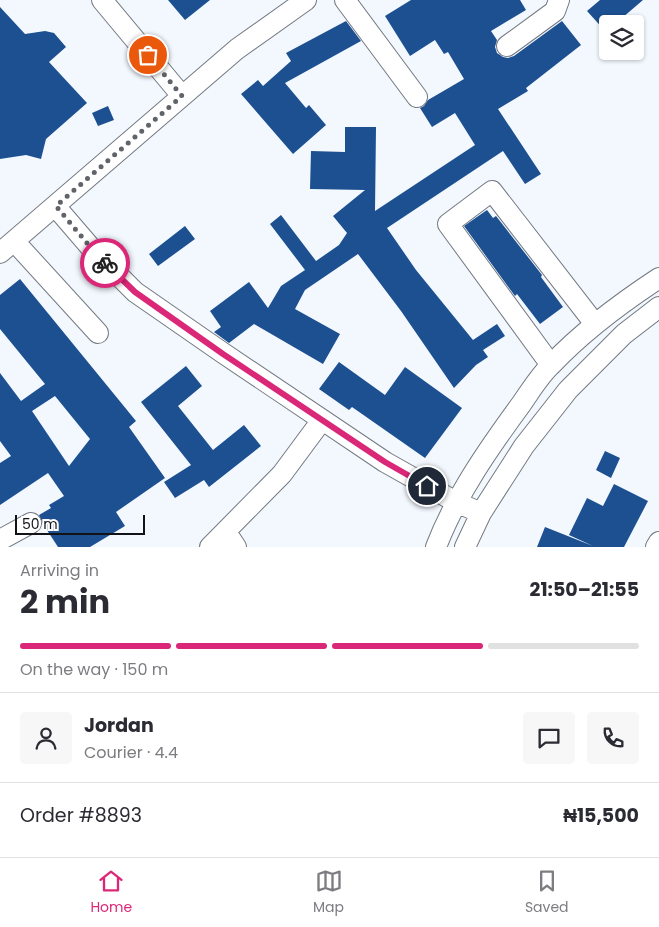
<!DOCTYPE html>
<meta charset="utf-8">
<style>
body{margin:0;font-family:Poppins,sans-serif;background:#f7f7f7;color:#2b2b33;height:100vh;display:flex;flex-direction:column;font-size:19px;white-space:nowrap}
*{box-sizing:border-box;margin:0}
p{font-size:16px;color:#7c7c81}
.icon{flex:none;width:28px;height:28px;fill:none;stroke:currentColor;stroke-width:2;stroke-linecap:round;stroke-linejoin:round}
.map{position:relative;height:547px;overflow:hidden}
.drawer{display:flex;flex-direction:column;background:#fff;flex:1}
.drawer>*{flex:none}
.fabs{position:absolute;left:599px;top:15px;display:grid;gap:10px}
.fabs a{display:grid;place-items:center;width:45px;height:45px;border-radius:5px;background:#fff;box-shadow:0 1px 4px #0004;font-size:25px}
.scale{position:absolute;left:15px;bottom:12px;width:130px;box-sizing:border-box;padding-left:5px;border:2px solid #111316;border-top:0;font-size:14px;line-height:18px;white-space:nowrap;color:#111316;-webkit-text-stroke:4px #fff;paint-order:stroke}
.pin{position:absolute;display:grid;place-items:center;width:42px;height:42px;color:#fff;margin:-21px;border:2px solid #fff;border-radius:50%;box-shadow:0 1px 5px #0007}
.courier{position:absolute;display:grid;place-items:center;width:50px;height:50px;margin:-25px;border:4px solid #db2777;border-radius:50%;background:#fff;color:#222;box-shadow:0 1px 6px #0007}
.head em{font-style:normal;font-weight:700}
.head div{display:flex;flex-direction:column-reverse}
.head{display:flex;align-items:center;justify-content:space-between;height:85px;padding:0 20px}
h1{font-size:32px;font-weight:700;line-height:38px}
.bar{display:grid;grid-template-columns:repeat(4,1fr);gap:8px 5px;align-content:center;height:60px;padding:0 20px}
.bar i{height:6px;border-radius:4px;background:#e1e1e2}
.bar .selected{background:#db2777}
.bar p{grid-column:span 4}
.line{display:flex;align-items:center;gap:12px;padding:0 20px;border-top:1px solid #e1e1e2}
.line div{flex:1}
.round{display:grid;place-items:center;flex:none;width:52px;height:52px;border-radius:5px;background:#f7f7f7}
.menu{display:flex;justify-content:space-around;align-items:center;height:70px;border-top:1px solid #e1e1e2;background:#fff;font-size:14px;color:#7c7c81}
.menu a{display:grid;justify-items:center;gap:2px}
.menu .selected{color:#db2777}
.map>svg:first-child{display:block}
</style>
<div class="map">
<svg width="659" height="547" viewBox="0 0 659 547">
<rect width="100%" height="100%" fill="#f3f8ff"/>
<path fill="#1c5090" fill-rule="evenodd" d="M168,0H210L185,20Z
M411,0H520L526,10L491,31L497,40L495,47L497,53L503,57L508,58L514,56L562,21L581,45L526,88L528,91L498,109L541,174L525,184L503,151L387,228L416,270L473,340L497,324L505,336L483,350L488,357L476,365L454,388L401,311L358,254L305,290L295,309L340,334L323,364L254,324L229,343L214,332L221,327L210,311L249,282L268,308L281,286L305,270L270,224L281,215L316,261L339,245L347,233L333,216L365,190L310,189L311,151L345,152V127H376L375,211L475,145L455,113L432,127L420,108L424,106L428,100L464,79L448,52L444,54L435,40L410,56L385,16Z
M600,0H643L615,24H608L606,32L587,11Z
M0,7L25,34L45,31L54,33L66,47L49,62L87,103L46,139L41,159L26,155L0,159Z
M346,21L361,41L285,83L306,108L309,105L326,125L293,154L241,94L258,80L263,86L291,61L286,53Z
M108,106L114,120L98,126L92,113Z
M487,210L493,218L496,216L542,275L541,277L563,307L540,324L517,294L515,296L464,226Z
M185,226L195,239L158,266L149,254Z
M20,279L136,421L129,427L165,478L116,512L125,526L90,547H58L43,524L39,515L51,508L49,505L64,496L48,473L0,505V463L11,456L0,441V373L21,401L45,384L0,329V295ZM55,396L90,439L69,466L32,411Z
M339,362L385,395L405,367L462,408L425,458L352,407L349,410L319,389Z
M186,366L202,386L178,406L213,450L244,425L261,446L209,487L204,480L175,498L164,482L191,465L141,402Z
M605,451L620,458L611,478L596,470Z
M614,484L648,501L624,547H537L545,527L593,546L569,535L587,498L603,506Z"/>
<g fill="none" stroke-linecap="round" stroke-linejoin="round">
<g stroke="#737981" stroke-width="22">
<path id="minor" d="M102,0L182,96
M345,0L417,97
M507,46L555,11L559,0
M55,206L92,249L135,292L223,353L385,462L456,502L481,513
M14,241L98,333
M0,253L237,49L306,0
M551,365L448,224L492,191L595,324
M226,532L236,547
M0,540L31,523
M210,547L282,474L322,420
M436,547C456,495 489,448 522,403C531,390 540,375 552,364C583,331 621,303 659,278
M465,547L481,513L524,446L568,390L624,334L659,307
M656,547L659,542"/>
</g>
<use href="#minor" stroke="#fff" stroke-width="20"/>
</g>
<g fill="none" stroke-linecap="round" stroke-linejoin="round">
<path stroke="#606368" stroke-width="5" stroke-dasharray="0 9" d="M105,263L92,249L56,206L182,96L148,55"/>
<path stroke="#db2777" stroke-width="6" d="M105,263L135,292L223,354L385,462L427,486"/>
</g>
</svg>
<div class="fabs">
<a><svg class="icon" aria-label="layers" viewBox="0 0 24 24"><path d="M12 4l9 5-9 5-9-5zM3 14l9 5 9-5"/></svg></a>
</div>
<div class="scale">50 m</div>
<div class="pin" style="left:148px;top:55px;background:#ea580c"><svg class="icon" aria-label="bag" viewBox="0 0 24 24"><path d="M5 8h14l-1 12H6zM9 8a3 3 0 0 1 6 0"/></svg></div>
<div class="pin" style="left:427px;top:486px;background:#1f2937"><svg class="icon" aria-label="home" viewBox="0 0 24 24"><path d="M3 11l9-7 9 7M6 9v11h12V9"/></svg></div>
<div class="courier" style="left:105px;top:263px"><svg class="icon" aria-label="bike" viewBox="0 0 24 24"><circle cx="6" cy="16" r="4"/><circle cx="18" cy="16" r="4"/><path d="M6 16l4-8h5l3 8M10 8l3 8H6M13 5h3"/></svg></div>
</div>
<section class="drawer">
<div class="head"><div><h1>2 min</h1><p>Arriving in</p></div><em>21:50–21:55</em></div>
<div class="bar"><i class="selected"></i><i class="selected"></i><i class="selected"></i><i></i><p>On the way · 150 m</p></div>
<div class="line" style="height:90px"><a class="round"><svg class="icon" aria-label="person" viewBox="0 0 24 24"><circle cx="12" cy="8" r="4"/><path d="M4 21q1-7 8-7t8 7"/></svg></a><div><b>Jordan</b><p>Courier · 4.4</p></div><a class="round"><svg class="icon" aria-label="chat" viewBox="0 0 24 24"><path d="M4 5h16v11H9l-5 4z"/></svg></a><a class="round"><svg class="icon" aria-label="phone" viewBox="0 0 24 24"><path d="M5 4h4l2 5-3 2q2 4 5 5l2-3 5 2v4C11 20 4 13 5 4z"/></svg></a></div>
<div class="line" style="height:65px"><div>Order #8893</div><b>₦15,500</b></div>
</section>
<nav class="menu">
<a class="selected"><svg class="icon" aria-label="home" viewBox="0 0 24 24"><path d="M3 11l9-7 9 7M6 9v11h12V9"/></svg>Home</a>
<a><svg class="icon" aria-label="map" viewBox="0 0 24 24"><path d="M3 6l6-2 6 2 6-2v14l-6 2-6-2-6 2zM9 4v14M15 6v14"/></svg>Map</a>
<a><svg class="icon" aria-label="saved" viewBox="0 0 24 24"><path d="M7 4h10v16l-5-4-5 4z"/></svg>Saved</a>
</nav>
